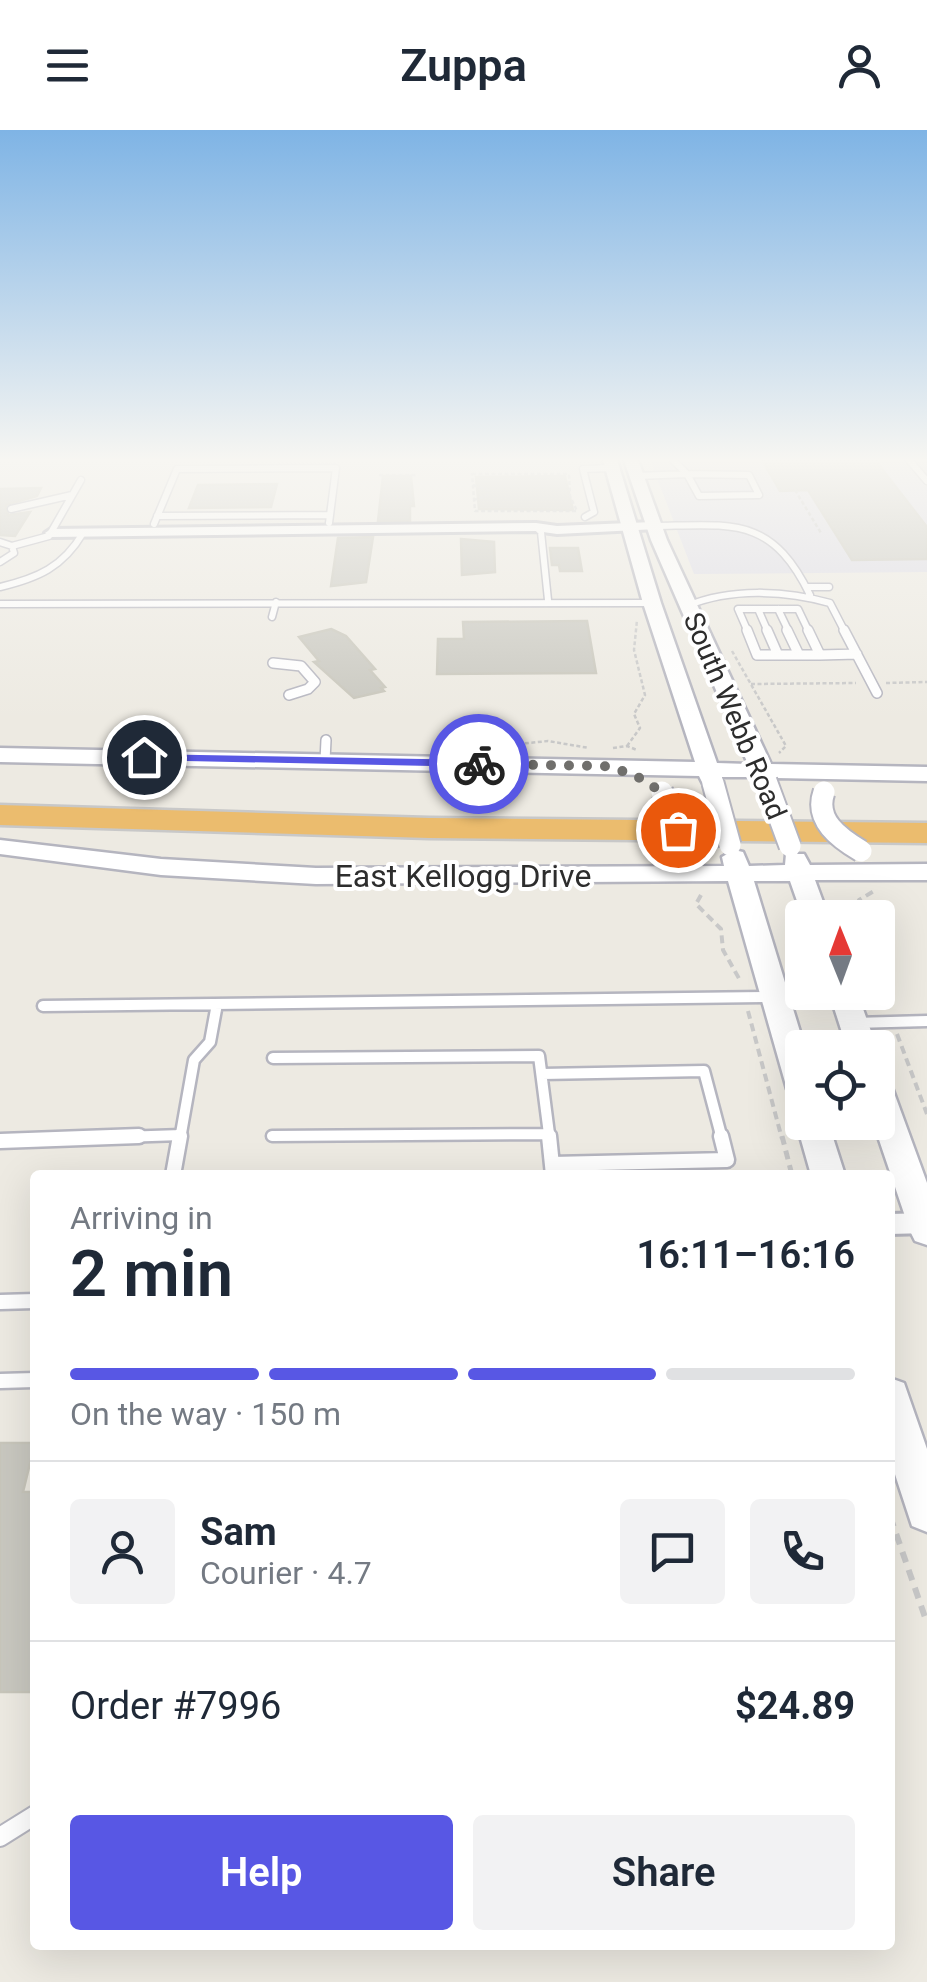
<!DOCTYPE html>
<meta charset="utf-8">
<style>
body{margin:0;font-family:Roboto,sans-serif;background:#f2f2f3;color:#1f2937;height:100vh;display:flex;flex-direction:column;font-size:38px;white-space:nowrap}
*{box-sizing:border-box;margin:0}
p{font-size:32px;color:#747a83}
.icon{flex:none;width:55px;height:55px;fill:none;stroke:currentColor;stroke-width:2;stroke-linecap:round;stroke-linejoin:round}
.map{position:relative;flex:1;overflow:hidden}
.details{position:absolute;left:30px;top:1040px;width:865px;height:780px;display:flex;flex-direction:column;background:#fff;border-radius:10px;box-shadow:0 10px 40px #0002}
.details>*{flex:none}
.needle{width:65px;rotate:359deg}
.buttons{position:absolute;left:785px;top:770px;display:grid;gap:20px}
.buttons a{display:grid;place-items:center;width:110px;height:110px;border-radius:10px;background:#fff;box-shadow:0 10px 40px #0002;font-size:50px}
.pin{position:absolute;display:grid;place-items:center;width:85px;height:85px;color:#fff;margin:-42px;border:5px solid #fff;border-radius:50%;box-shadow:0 2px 10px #0007}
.courier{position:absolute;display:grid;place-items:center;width:100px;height:100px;margin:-50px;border:8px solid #5857e4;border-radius:50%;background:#fff;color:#222;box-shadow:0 2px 12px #0007}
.headline em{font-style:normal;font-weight:600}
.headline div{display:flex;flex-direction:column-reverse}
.headline{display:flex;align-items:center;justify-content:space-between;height:170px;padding:0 40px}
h1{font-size:65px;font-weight:600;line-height:75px}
.bar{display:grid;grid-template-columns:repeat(4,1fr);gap:15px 10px;align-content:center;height:120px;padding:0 40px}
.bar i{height:12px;border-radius:8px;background:#e0e1e3}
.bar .current{background:#5857e4}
.bar p{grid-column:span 4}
.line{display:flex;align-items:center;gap:25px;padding:0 40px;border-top:2px solid #e0e1e3}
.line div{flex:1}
.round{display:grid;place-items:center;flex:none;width:105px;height:105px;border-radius:10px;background:#f2f2f3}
.primary-button{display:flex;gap:20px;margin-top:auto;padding:20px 40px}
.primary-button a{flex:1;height:115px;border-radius:10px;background:#5857e4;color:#fff;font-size:40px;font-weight:600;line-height:115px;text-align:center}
.primary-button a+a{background:#f2f2f3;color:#1f2937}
header{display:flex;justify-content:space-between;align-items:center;height:130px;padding:0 40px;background:#fff;font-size:45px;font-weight:600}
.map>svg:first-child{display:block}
</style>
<header><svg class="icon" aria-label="menu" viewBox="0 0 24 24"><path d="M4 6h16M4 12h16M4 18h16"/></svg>Zuppa<svg class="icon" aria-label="person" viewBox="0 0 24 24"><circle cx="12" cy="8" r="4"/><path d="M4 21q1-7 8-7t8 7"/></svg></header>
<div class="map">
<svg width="927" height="1852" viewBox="0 0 927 1852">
<rect width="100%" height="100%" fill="#edeae2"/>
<path fill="#dddce6" d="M650,330H927V442L694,444Z"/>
<path fill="#c9c8c0" stroke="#c8c6bb" stroke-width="2.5" d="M762,330H875L927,397V429L852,430L808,360L780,361Z
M383,346H411L414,376H410V391H378Z
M565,346L573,380L479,379L476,347Z
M277,354L271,377L189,378L198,355Z
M41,358L37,366L6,375L8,385L30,382L15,406L0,405V359Z
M373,407L366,452L331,456L338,408Z
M461,409L494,412L495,442L462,445Z
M550,418H578L582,441H560L559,435H552Z
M587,491L596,543L437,544L438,509H464L463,492Z
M331,499L346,506L375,539L370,540L385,557L381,558L384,561L354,568L314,532L319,531L299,507Z
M0,1313H35L23,1362H35V1562H0Z"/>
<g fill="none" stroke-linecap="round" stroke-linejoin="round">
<g stroke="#b5b5bf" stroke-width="9">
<path id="lane-far4" d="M673,330L687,344
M909,330L927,351
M687,344L749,345L759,365L699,366Z
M637,346L687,344
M11,379L72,365
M157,386L329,385
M585,387L594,382L583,339L612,338
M154,394L177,339L336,338L329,393
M653,396C732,395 771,385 810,465
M536,397L541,402L548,470
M0,412L12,416L49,406L81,350
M0,432L14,423L12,416
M0,457C38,448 63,437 83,403
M807,457H829
M0,474L652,473
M687,476C730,458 785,460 830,473L845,502
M758,479L768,502
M778,479L789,502
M272,487L276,472
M748,502L738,479H798L809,502"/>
</g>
<g stroke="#b5b5bf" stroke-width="12">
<path id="lane-far3" d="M747,500L757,525H820
M767,500L778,525
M787,500L799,525
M808,500L820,525
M844,500L877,563
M820,525L857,524
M273,533L301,536L315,552L308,559L289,565
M325,631L326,610"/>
</g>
<g stroke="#b5b5bf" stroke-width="15">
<path id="lane-far2" d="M43,876L774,867
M854,893L927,891
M273,928L539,926L549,1004
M542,944L704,941L722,1009
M272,1006L549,1004V1009
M63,1009L181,1005
M180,1009L194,930L210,912L217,874"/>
</g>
<g stroke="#b5b5bf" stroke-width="19">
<path id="lane-far1" d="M549,1006L553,1045
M0,1011L139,1006
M552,1034L727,1030L721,1006
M173,1045L180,1006
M0,1172L35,1171
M0,1251L35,1250"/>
</g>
<g stroke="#b5b5bf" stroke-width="22">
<path id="lane" d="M0,1707L35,1685"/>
</g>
<g stroke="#b5b5bf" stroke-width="6">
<path id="street" d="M653,392L657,393V399L557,404L536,401L51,407L45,403L51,399L536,393L557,396Z
M927,1083V1103L890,1104V1084Z"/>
</g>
<g stroke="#b5b5bf" stroke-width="5">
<path id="secondary" d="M603,330H617L661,473L717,633L748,634L651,410L624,330H638L667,410L771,634L927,637V651L776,648L774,656H758L753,647H722L721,658H705L699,646L0,632V618L695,632L643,473Z
M0,710L161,729L316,738L724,736L722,727L734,720L743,722L749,736L785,735L786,724H804L810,735L927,734V750H815L829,788H803L790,751H754L805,918L802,970L791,967L787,959L728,751L316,754L161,745L0,724Z
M829,862H857L877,918H847Z
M878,949L889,952L893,960L927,1053V1115L915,1111L910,1101L873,992H878Z
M802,983V992H828L845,1045H811L796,992Z
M890,1248L904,1253L927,1319V1402L912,1396L890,1329Z"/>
</g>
<g stroke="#c8c8c8" stroke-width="5">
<path id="highway" d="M0,675L429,688L927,693V713L429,708L0,695Z"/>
</g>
<path stroke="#c8c8c8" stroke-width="2.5" stroke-dasharray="4 2.5" stroke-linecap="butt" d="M472,344H569L570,366L577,381H475Z
M379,345H416
M473,355L488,360V365L474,370
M795,360L821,403
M732,521L786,616L779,623
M886,553L927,552
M751,554L856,553
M499,616L548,611L589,618
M627,616L640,598L634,584L645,565L634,520L637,490
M613,618L627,616L637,620"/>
<path stroke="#c8c8c8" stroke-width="4" stroke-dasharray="8 5" stroke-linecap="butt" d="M701,765L696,774L721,799L723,820L741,852
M859,788V770L874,761
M878,844L886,877
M748,881L782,1009
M897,904L927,984"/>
<path stroke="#c8c8c8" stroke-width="5" stroke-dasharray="9 6" stroke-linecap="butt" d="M782,1006L792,1045"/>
<path stroke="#c8c8c8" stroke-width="6" stroke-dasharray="11 8" stroke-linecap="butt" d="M890,1386L927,1493"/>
<use href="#lane-far4" stroke="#fff" stroke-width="6"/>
<use href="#lane-far3" stroke="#fff" stroke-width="9"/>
<use href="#lane-far2" stroke="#fff" stroke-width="10"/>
<use href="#lane-far1" stroke="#fff" stroke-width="14"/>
<use href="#lane" stroke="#fff" stroke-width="18"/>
<use href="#street" fill="#fff" fill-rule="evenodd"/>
<use href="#secondary" fill="#fff" fill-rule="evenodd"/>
<use href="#highway" fill="#ebbc6e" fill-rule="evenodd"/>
<g stroke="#b5b5bf" stroke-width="25" stroke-linecap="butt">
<path id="secondary-bridge" d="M766,651L790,716
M713,653L730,715
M662,662L677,691V720
M824,662C814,690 839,708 861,721"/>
</g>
<use href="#secondary-bridge" stroke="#fff" stroke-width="21"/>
</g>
<linearGradient id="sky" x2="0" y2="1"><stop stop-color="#7fb4e5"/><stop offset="0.56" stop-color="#f7f6f2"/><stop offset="1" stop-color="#f7f6f2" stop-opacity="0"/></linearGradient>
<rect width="927" height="589" fill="url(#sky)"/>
<path fill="#5857e4" d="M144,624L479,630L485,634L479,637L140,630Z"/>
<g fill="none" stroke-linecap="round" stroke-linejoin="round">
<path stroke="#706f6c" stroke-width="10" stroke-dasharray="0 18" d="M479,634L604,636C641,645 671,658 678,700"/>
</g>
<g text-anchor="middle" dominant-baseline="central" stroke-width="8" stroke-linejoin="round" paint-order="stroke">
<g font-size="28" fill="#2d2d2d" stroke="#fff">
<text transform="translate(735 586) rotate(67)">South Webb Road</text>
</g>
<g font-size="32" fill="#2d2d2d" stroke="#fff">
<text x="463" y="746">East Kellogg Drive</text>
</g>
</g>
</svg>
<div class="buttons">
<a><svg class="needle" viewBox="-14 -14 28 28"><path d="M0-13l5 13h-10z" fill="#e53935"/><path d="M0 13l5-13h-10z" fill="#747a83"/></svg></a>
<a><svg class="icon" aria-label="locate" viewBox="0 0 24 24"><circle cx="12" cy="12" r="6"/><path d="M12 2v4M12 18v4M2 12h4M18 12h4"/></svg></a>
</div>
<div class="pin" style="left:678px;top:700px;background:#ea580c"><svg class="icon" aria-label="bag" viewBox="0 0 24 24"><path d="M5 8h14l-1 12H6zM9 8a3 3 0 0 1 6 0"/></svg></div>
<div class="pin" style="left:144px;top:627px;background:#1f2937"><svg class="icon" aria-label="home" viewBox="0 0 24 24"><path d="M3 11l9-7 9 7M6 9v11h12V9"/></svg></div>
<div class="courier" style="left:479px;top:634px"><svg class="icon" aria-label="bike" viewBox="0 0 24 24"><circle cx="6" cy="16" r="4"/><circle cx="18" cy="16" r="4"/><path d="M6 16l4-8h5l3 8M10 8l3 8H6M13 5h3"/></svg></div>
<section class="details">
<div class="headline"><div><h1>2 min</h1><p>Arriving in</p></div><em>16:11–16:16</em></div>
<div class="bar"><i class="current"></i><i class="current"></i><i class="current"></i><i></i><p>On the way · 150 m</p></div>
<div class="line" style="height:180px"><a class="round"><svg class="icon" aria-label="person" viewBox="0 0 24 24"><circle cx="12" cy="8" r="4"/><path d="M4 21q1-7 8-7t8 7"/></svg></a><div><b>Sam</b><p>Courier · 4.7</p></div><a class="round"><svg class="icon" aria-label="chat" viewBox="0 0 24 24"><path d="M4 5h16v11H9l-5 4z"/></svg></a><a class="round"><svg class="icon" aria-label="phone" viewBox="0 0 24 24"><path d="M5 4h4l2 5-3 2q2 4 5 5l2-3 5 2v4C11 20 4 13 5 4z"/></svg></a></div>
<div class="line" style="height:130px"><div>Order #7996</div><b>$24.89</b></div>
<div class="primary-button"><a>Help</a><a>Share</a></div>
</section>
</div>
